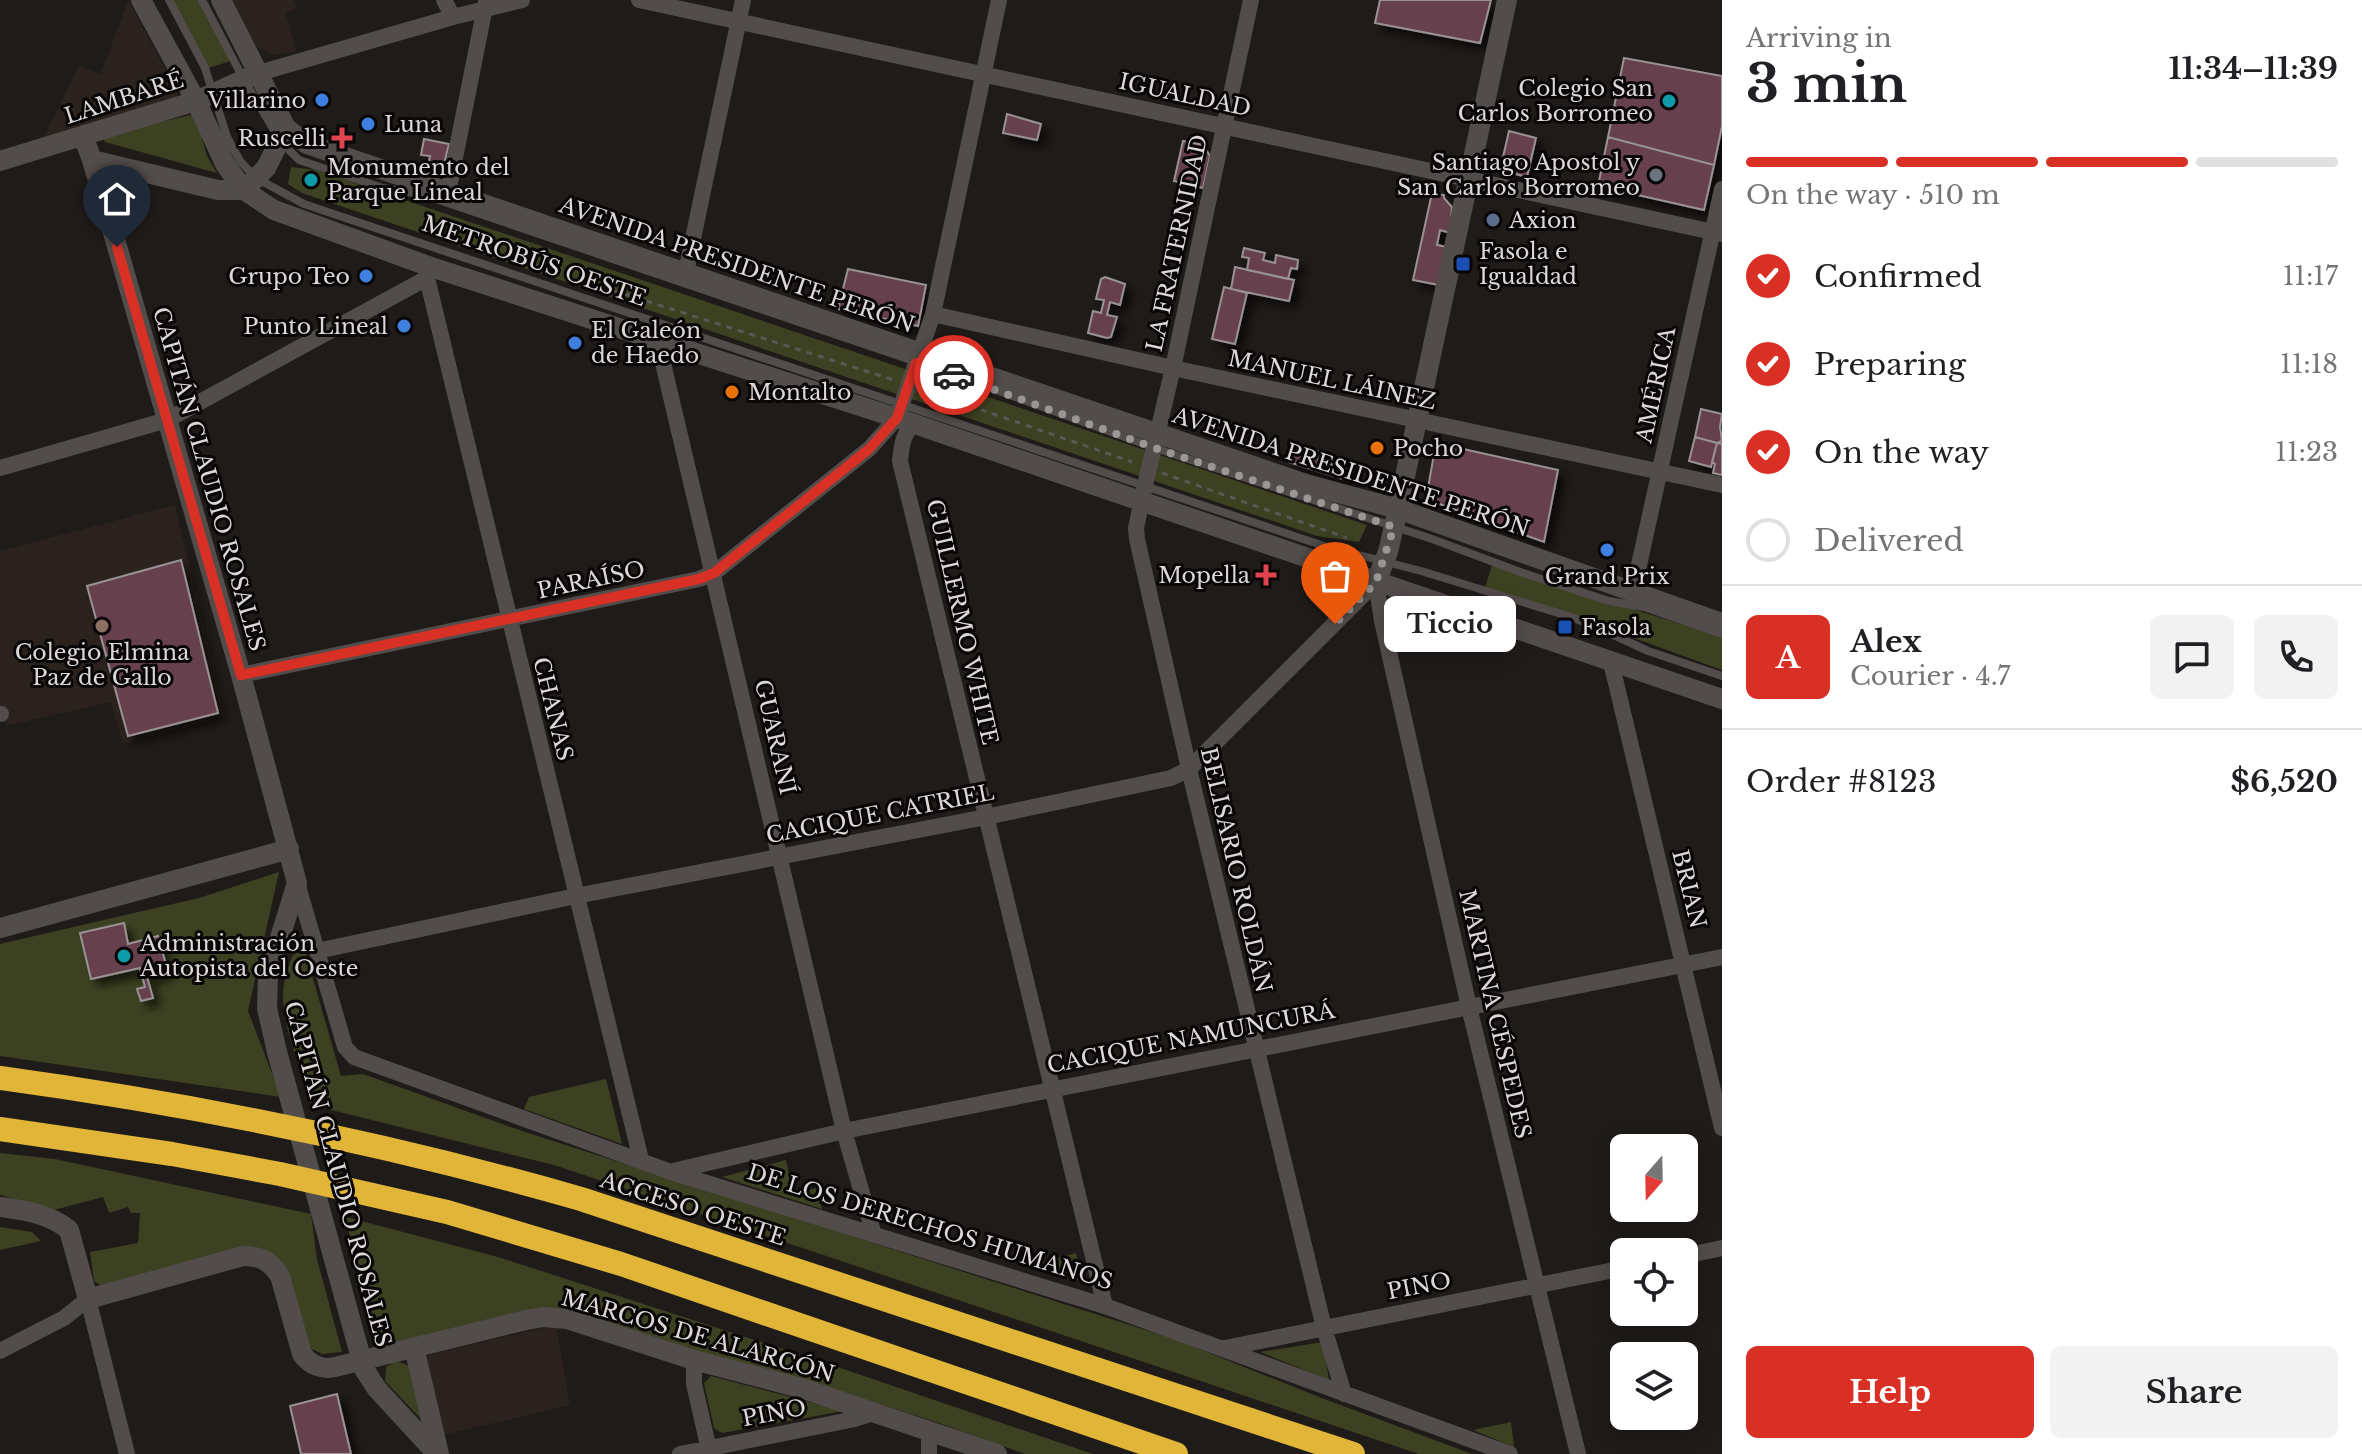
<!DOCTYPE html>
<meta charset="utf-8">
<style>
body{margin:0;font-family:"Libre Baskerville",serif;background:#f2f2f2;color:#202124;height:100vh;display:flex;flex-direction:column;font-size:30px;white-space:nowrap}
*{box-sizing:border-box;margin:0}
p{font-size:26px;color:#757577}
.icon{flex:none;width:44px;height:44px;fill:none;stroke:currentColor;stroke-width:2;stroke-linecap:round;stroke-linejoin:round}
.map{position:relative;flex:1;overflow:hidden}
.panel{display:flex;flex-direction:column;background:#fff;width:640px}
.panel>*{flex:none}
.needle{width:52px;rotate:200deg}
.controls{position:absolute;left:1610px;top:1134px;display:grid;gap:16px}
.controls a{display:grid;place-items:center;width:88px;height:88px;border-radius:12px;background:#fff;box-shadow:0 4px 20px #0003;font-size:40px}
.pin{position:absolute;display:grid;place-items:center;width:68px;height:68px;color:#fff;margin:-82px -34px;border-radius:50% 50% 50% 0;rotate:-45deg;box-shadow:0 0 8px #0007}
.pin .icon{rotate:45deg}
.courier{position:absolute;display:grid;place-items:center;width:80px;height:80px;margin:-40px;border:6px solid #d93025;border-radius:50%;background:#fff;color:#222;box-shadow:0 2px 10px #0007}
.bubble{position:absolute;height:56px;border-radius:12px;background:#fff;box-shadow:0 4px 20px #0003;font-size:26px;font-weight:700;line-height:56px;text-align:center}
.overview em{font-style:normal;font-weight:700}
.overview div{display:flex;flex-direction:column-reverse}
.overview{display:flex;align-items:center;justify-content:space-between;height:136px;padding:0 24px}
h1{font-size:52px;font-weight:700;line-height:60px}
.bar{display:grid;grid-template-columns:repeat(4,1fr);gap:12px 8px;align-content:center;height:96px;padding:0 24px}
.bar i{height:10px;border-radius:6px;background:#e0e0e0}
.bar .active{background:#d93025}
.bar p{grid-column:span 4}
.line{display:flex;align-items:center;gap:20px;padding:0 24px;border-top:2px solid #e0e0e0}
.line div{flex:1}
.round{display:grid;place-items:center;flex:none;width:84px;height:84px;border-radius:12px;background:#f2f2f2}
ol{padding:0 24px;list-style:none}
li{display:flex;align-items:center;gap:24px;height:88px}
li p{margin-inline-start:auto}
li .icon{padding:8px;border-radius:50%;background:#d93025;color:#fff;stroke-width:4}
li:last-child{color:#757577}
li i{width:44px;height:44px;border:4px solid #e0e0e0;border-radius:50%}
.action{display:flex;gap:16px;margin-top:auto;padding:16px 24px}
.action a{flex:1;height:92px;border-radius:12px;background:#d93025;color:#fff;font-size:32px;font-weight:700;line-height:92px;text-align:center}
.action a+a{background:#f2f2f2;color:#202124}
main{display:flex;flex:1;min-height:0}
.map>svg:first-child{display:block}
</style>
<main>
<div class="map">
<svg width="1722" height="1454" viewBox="0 0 1722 1454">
<defs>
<filter id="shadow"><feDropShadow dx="7" dy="7" stdDeviation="4" flood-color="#0009"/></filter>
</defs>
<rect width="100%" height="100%" fill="#1f1b19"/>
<path fill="#2c221d" d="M128,0L177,91V98L172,105L44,137L79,66L101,74Z
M233,0H294L297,8L286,14L296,51L275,55L256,47Z
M175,505L225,717L123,744L111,702L6,726L0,711V551Z
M556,1325L570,1405L443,1435L427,1359L428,1355Z"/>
<path fill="#3c4221" d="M173,0H200L231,61L208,68Z
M195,114L207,156L217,173L105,142L102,136Z
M291,167L316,170L1367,525L1359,542L1317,536L302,193L288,184Z
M1492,565L1722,637V670L1598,625L1485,588Z
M279,872L248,1011L281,1097L0,1056V944L199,898Z
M301,937L341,1076L363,1074L525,1132L1177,1340L1319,1397L1472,1454H1419L554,1165L315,1106C302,1073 278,1020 284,984C287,967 294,952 301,937Z
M606,1079L622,1144L524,1109L529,1097Z
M0,1153L55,1159L311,1214L317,1259L342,1352L322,1354L306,1346L279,1261L102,1286L94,1281L90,1252L138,1243L140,1213H131L128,1207L109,1213L103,1197L54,1210L0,1195Z
M786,1160L793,1194L817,1188L822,1209L722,1177Z
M346,1217L498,1257L820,1361L1093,1454H1025L936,1422L801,1379L724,1360L565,1309H543L379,1346L356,1269Z
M0,1227L32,1232L41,1241L0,1250Z
M1076,1253L1084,1282L1039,1268V1263Z
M1323,1342L1329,1380L1260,1352Z
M397,1361L409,1366L421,1419L385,1381L386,1367Z
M711,1376L844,1411L722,1433L714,1428L704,1383Z
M1511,1422L1514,1447L1473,1430Z"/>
<path fill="#663f4d" stroke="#989294" stroke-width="2" filter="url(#shadow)" d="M1380,0H1491L1480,43L1375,23Z
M1624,58L1722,76V126L1714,165L1608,137Z
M1007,114L1041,124L1037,140L1003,133Z
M1509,131L1536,138L1527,177L1500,170Z
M1608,137L1714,165L1704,210L1598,186Z
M424,139L449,144L441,176L421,172L422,165L428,166L430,156L421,155Z
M1183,141L1203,145L1210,156L1203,188L1174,181Z
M1432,193L1444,195V198L1452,207L1450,233L1440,230L1437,245L1447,247L1439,285L1413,280Z
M1244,248L1265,253L1263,260L1275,263L1276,255L1298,260L1297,269L1291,268L1288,279L1247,270L1249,258L1242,257Z
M1235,267L1294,280L1289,301L1231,289Z
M848,269L926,285L918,326L838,309Z
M1105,277L1125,284L1120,305L1110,302L1107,315L1117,317L1111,337L1107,338L1088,333L1093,311L1101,313L1104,300L1096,299L1101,279Z
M1224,287L1247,293L1235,344L1212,339Z
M1701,409L1722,414L1720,427L1722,441L1717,443L1695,437Z
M1695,437L1717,443L1711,467L1689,461Z
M1436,443L1558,470L1544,542L1426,499Z
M1717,443L1722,444V475L1713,473L1715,464L1712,462Z
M1299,445L1321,452L1318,460L1332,465L1335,458L1346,462L1344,468L1352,472L1349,481L1289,462L1293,449L1297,451Z
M181,560L218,713L128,736L87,586Z
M124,923L128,944L158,936L168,972L147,977L153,998L141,1001L137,989L145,987L140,968L91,979L80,933Z
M337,1394L351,1454H301L290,1406Z"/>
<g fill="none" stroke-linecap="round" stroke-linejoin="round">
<path stroke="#5b5755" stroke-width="3" stroke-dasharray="6 6" stroke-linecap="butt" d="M452,239L894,380
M924,390L1132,462
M1162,473L1347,538"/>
<path stroke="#524d4b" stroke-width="8" d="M169,0L205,68L227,137L240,161L256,178L304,204L1324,546L1421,571L1568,616L1590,624L1648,651L1722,676
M202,0L244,80L281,142L299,160L383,188L424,195L958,376L1155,448L1432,539L1523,573L1609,601L1644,607L1722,634"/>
<path stroke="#524d4b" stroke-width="16" d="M444,0L453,17
M639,0L1722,234
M1251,0L1173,368L1145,485L1136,528L1137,539L1189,769L1324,1328L1344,1394
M259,73L453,17L522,0
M448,193L486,2
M431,267L427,278L641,1160
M686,272L743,0
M933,314L1173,368L1722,485
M658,342L844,1131L874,1235
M914,424C902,435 902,445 900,461L1105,1306
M0,468L167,420L427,278
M1376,582L1382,621L1469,1007L1578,1454
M1633,592L1722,189
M1611,662L1722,1128
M241,675L699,579L714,573L869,449L897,418L933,314L999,0
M0,714H1
M297,883L345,1047L354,1057L671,1172L1105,1306L1510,1454
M317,951L576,896L986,817L1171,778L1189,769L1376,582
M673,1171L844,1131L1722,957
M1684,1256L1722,1248
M1225,1348L1624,1268
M0,1351L64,1318L88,1299L127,1454
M694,1360V1384L710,1454
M929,1430V1454
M680,1454L855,1419L876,1412"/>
<path stroke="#524d4b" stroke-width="20" d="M83,136L92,160L241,675L297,883L268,976L267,1008L277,1052L364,1369L377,1389L437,1454
M92,160L218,190H244L266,168L286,128
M0,161L196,101L259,73
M1376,582L1388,552L1398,509L1507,0
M0,928L289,849
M0,1207C24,1210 50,1214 69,1230L88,1299L243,1256C261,1256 270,1261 280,1276L302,1354C310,1365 322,1370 335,1367L526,1320L544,1317L567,1319L694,1360L804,1389L997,1454
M414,1347L439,1454"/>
<path stroke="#524d4b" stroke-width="20" d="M141,0L196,101L225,164L244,190L274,210L431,267L897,418L1722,699
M221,0L286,128L307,144L1309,485L1398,509L1722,623"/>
<path stroke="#e1b537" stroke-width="24" d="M0,1078C197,1105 390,1144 581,1199L1353,1454
M0,1129L172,1154L280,1174L447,1212L621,1264L1176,1454"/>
</g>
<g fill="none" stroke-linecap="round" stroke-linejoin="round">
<path stroke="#999694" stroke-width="8" stroke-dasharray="0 14.4" d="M954,375L1155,448L1394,527L1376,582L1335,624"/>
<path stroke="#d93025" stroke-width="10" d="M117,247L241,675L699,579L714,573L869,449L897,418L916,363L954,375"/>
</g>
<g fill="#3f7fe0" stroke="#080606" stroke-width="3">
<circle cx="322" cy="100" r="8"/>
<circle cx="368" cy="124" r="8"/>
<circle cx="366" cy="276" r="8"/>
<circle cx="404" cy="326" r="8"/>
<circle cx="575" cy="343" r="8"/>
<circle cx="1607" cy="550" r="8"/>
</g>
<g fill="#0f9aa8" stroke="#080606" stroke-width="3">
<circle cx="1669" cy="101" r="8"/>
<circle cx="311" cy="180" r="8"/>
<circle cx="124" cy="956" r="8"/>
</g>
<g fill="#e0444e" stroke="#080606" stroke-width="3">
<path d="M338 126h8v8h8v8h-8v8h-8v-8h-8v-8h8z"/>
<path d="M1262 563h8v8h8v8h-8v8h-8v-8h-8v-8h8z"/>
</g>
<circle fill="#6b7280" stroke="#080606" stroke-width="3" cx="1656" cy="175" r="8"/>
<circle fill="#5c6f8a" stroke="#080606" stroke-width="3" cx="1493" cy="220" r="8"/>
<g fill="#1a4fb4" stroke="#080606" stroke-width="3">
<rect x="1455" y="256" width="16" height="16" rx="4"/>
<rect x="1557" y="619" width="16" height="16" rx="4"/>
</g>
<g fill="#e8710a" stroke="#080606" stroke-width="3">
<circle cx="732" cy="392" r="8"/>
<circle cx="1377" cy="448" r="8"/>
</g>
<circle fill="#8d6e63" stroke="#080606" stroke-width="3" cx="102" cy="626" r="8"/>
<g text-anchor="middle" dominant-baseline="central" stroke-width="6" stroke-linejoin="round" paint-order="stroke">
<g font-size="22" fill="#dbd8d7" stroke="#080606" text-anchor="start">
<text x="1653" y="88" text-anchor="end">Colegio San<tspan x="1653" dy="25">Carlos Borromeo</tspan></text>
<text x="306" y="100" text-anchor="end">Villarino</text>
<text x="384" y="124">Luna</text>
<text x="326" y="138" text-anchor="end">Ruscelli</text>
<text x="1640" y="162" text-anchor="end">Santiago Apostol y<tspan x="1640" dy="25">San Carlos Borromeo</tspan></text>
<text x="327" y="167">Monumento del<tspan x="327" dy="25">Parque Lineal</tspan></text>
<text x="1509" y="220">Axion</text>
<text x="1479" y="251">Fasola e<tspan x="1479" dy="25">Igualdad</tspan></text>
<text x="350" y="276" text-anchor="end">Grupo Teo</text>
<text x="388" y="326" text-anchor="end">Punto Lineal</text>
<text x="591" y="330">El Galeón<tspan x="591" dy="25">de Haedo</tspan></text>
<text x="748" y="392">Montalto</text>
<text x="1393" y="448">Pocho</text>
<text x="1250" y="575" text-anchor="end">Mopella</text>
<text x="1607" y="576" text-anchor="middle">Grand Prix</text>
<text x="1581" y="627">Fasola</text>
<text x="102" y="652" text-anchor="middle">Colegio Elmina<tspan x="102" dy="25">Paz de Gallo</tspan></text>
<text x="140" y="943">Administración<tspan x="140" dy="25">Autopista del Oeste</tspan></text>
</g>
<g font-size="22" fill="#dbd8d7" stroke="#080606">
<text transform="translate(1185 95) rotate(12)">IGUALDAD</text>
<text transform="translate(124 98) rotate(-18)">LAMBARÉ</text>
<text transform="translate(1177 243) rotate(-78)">LA FRATERNIDAD</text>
<text transform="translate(534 261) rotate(19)">METROBÚS OESTE</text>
<text transform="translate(737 265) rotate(19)">AVENIDA PRESIDENTE PERÓN</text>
<text transform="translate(1332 380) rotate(12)">MANUEL LÁINEZ</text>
<text transform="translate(1656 385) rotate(-78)">AMÉRICA</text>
<text transform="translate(1351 472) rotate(18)">AVENIDA PRESIDENTE PERÓN</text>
<text transform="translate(209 479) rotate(74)">CAPITÁN CLAUDIO ROSALES</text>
<text transform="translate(591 580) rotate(-12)">PARAÍSO</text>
<text transform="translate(962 622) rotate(77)">GUILLERMO WHITE</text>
<text transform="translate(553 709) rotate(76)">CHANAS</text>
<text transform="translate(775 737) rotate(77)">GUARANÍ</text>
<text transform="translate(880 814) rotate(-11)">CACIQUE CATRIEL</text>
<text transform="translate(1236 870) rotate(77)">BELISARIO ROLDÁN</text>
<text transform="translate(1689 889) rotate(76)">BRIAN</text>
<text transform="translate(1495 1014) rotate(77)">MARTINA CÉSPEDES</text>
<text transform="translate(1191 1038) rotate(-11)">CACIQUE NAMUNCURÁ</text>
<text transform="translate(338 1174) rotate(75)">CAPITÁN CLAUDIO ROSALES</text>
<text transform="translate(693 1209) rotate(18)">ACCESO OESTE</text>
<text transform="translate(930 1227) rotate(17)">DE LOS DERECHOS HUMANOS</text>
<text transform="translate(1419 1286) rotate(-11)">PINO</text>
<text transform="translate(698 1336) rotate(16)">MARCOS DE ALARCÓN</text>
<text transform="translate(774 1413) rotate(-11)">PINO</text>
</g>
</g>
</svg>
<div class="controls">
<a><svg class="needle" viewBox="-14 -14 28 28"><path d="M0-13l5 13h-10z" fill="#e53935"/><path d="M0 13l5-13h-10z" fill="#757577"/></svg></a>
<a><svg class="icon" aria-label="locate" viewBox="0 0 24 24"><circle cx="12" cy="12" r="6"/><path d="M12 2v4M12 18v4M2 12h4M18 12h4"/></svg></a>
<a><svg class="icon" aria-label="layers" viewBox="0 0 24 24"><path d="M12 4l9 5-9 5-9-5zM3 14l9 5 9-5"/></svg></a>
</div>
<div class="pin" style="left:1335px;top:624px;background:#ea580c"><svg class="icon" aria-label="bag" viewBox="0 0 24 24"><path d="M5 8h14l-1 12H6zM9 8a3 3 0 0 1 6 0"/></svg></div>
<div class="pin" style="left:117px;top:247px;background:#1f2937"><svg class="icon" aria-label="home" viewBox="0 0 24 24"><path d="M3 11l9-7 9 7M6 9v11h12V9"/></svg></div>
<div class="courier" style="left:954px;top:375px"><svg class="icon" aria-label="car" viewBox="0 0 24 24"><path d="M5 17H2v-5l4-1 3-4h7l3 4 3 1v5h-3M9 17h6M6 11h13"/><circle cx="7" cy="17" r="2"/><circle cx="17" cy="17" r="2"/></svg></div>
<div class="bubble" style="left:1384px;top:596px;width:132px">Ticcio</div>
</div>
<section class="panel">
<div class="overview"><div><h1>3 min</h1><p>Arriving in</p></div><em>11:34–11:39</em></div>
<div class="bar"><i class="active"></i><i class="active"></i><i class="active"></i><i></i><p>On the way · 510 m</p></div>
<ol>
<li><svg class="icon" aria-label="check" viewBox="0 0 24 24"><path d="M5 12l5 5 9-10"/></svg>Confirmed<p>11:17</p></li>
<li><svg class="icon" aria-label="check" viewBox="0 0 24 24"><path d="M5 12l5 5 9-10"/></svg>Preparing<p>11:18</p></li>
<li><svg class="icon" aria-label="check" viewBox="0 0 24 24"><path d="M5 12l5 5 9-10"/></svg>On the way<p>11:23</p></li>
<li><i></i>Delivered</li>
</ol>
<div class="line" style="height:144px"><b class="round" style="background:#d93025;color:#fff">A</b><div><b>Alex</b><p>Courier · 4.7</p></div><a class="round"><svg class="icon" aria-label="chat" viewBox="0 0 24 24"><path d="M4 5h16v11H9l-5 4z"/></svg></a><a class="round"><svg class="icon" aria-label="phone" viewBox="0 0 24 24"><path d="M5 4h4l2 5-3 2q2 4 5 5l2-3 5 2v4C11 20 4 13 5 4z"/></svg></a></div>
<div class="line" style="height:104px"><div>Order #8123</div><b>$6,520</b></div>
<div class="action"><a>Help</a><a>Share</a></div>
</section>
</main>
